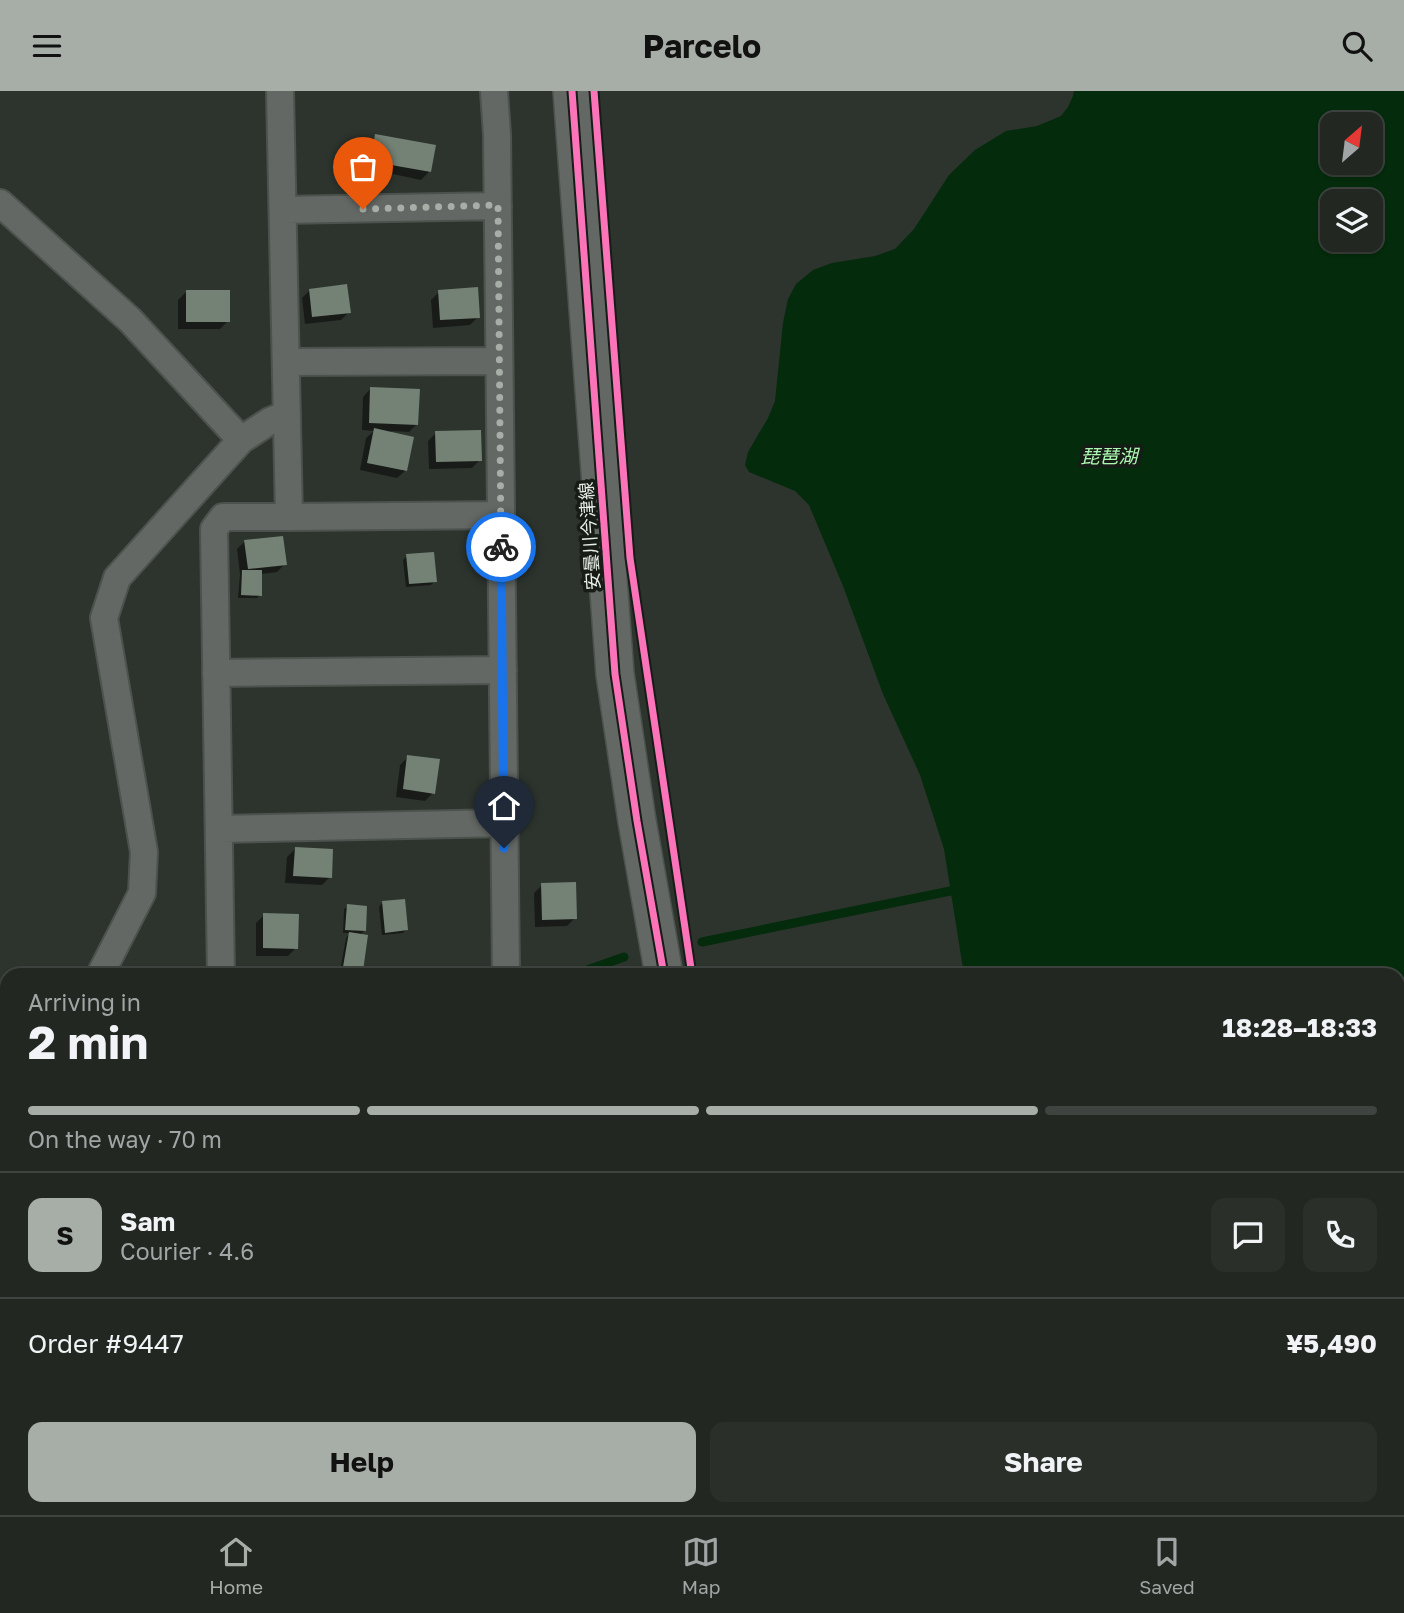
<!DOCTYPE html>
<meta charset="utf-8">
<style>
body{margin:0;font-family:"Golos Text","Noto Sans JP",sans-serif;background:#2a2f2a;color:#f1f3f6;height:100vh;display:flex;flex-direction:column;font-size:26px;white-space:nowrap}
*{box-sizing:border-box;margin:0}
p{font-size:23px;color:#a2a5a5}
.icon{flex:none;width:38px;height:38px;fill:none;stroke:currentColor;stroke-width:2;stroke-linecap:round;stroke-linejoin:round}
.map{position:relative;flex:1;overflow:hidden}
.sheet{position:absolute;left:0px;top:877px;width:1405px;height:548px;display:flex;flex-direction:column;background:#222722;border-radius:21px 21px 0 0;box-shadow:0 2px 5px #0004,0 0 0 2px #3f4440}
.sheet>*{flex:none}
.needle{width:46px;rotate:28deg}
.buttons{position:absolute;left:1320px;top:21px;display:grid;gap:14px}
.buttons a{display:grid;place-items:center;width:63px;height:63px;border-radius:14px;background:#222722;box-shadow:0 2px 5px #0004,0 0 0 2px #3f4440;font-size:35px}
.pin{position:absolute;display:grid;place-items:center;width:60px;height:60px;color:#fff;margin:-72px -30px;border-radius:50% 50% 50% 0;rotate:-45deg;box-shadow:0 0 7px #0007}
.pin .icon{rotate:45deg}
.courier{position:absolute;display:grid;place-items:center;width:70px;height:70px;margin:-35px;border:5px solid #1a73e8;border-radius:50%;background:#fff;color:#222;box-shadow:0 2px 9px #0007}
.summary em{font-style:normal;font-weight:700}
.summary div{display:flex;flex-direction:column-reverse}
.summary{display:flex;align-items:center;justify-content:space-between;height:119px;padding:0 28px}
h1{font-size:46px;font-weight:700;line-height:52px}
.bar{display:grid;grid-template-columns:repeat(4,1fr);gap:10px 7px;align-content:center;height:84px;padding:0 28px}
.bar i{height:9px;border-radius:5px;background:#3f4440}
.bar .current{background:#a7aea7}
.bar p{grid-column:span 4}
.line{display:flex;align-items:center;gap:18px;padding:0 28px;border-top:2px solid #3f4440}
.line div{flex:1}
.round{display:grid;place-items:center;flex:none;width:74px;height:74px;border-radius:14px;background:#2a2f2a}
.action{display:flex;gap:14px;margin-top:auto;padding:14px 28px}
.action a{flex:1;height:80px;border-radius:14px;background:#a7aea7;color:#111;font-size:28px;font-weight:700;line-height:80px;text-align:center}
.action a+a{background:#2a2f2a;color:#f1f3f6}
header{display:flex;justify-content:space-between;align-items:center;height:91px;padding:0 28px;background:#a7aea7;color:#111;font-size:32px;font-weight:700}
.tab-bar{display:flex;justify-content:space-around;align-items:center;height:98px;border-top:2px solid #3f4440;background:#222722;font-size:19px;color:#a2a5a5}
.tab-bar a{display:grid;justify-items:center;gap:4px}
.tab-bar .current{color:#a7aea7}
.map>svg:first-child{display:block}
</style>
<header><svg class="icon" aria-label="menu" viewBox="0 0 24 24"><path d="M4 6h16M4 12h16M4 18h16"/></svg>Parcelo<svg class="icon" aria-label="search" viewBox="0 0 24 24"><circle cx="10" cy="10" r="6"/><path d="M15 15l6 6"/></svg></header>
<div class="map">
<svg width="1404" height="1424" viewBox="0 0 1404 1424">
<rect width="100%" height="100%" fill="#2d342e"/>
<path fill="#042b0b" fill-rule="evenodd" d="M1074,0H1404V1424H1096L1091,1418H1398V884H964L944,758L920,684L883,603L843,495L809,414L795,400L749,381L745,374L748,361L768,327L775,310L783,232L788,208L796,193L813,179L832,172L875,165L895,158L914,138L949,84L975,59L1006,40L1037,35L1061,25L1068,16L1073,5ZM1332,33H1370V72H1332ZM1332,110H1370V149H1332Z"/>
<path fill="#0007" d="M376,45L429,81L421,89L388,82L387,88L379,96L361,93L368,53Z
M310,199L349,221L341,229L305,233L302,207Z
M187,200L228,230L220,238H178V209Z
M439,201L478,226L470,234L433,237L431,209Z
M371,297L417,333L409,341L391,340L406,379L397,387L360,379L366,347L374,340L362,339L363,306Z
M436,342L480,369L472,377L429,378L428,350Z
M245,450L285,473L277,481L261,483L260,504L257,507H238L240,483L237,458Z
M407,465L435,490L431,494L406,496L403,469Z
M408,666L433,702L425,710L396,706L400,674Z
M295,758L330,786L322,794L285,792L287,766Z
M542,794L575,827L567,835L535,836L534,802Z
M382,812L406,839L403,842L382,844L379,816Z
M348,815L364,840L359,845L361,879L358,883L340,880L346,847L350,842H343L344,818Z
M264,824L296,857L288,865H256V832Z
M9,1418H50L44,1424H11L7,1420Z
M679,1418H724L713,1424H672Z"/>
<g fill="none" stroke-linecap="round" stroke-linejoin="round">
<path stroke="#042b0b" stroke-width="9" d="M702,851L960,798
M573,884L624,866
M0,1359L7,1352"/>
</g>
<path fill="#748275" d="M375,43L436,54L431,81L391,74L389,89L368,85Z
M347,193L351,222L312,226L309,198Z
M478,196L480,227L440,229L438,199Z
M186,199H230V231H186Z
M370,296L420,298L418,334L369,332Z
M374,337L414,346L407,380L367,372Z
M481,339L482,370L436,371L435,340Z
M283,445L287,474L248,478L244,449Z
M434,461L437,491L409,493L406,463Z
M242,479H262V505L241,504Z
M407,664L440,668L435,703L403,698Z
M295,756L333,758L332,787L293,785Z
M576,791L577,828L542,829L541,792Z
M405,808L408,839L385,842L382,810Z
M347,813L367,815L366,840L345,839Z
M263,822L299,823L298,858L263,857Z
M349,841L368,844L363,880L343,876Z
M21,1418H52L46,1424H28Z
M677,1418H721L711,1424H681Z"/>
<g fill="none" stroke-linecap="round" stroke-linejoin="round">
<g stroke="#4c524d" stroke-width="30">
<path id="street" d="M494,0L497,44L506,884
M0,112L130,229L241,349L117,487L104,527L144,761L142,802L100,884
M283,119L498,115
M286,271L499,270
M241,349L270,330L287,323
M289,426L501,424
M216,582L503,579
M220,738L504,732
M221,884L214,438L223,426H289L280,0
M0,1170L7,1162
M238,1418L244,1424
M656,1418L660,1424
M114,1424L120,1418
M311,1424L328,1418"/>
</g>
<g stroke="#4c524d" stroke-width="40">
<path id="secondary" d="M572,0L615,583L637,730L664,884
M789,1418L791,1424"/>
</g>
<use href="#street" stroke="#636864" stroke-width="26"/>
<use href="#secondary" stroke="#636864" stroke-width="37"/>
<g stroke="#171c17" stroke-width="11">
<path id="cycleway" d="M572,0L615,583L637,730L664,884
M594,0L630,467L692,884"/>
</g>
<use href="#cycleway" stroke="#fb73b8" stroke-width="7"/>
</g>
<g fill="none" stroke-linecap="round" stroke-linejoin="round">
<path stroke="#a7aea7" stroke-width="7" stroke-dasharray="0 12.6" d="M363,118L498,114L501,456"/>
<path stroke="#1a73e8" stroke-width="9" d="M501,456L504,757"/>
</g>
<g text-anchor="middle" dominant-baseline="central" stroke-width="7" stroke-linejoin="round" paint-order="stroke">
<g font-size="18" fill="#e8f0e8" stroke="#171c17">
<text transform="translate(589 445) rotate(-94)">安曇川今津線</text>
</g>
<g font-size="19" font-style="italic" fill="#abf8b0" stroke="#171c17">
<text x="1109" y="364">琵琶湖</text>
</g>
</g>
</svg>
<div class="buttons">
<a><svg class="needle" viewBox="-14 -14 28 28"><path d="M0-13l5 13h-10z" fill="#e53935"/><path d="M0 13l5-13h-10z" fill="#a2a5a5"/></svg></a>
<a><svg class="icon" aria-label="layers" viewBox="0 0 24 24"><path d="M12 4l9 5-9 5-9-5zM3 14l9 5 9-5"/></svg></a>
</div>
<div class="pin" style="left:363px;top:118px;background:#ea580c"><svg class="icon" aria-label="bag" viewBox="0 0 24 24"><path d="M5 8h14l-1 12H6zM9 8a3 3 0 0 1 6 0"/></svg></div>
<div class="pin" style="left:504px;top:757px;background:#1f2937"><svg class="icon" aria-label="home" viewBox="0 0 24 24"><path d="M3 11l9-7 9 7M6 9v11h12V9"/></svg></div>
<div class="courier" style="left:501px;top:456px"><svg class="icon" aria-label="bike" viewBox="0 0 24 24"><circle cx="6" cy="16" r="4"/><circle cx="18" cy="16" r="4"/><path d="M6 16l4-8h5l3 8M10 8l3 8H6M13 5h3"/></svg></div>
<section class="sheet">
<div class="summary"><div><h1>2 min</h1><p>Arriving in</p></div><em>18:28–18:33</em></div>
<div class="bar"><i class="current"></i><i class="current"></i><i class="current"></i><i></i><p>On the way · 70 m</p></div>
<div class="line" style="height:126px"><b class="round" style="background:#a7aea7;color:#111">S</b><div><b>Sam</b><p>Courier · 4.6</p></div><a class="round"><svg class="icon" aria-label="chat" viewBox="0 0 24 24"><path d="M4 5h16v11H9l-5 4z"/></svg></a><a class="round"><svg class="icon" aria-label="phone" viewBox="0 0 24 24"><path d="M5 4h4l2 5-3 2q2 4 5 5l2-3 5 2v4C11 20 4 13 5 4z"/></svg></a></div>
<div class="line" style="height:91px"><div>Order #9447</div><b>¥5,490</b></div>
<div class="action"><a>Help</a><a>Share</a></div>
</section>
</div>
<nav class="tab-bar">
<a class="current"><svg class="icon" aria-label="home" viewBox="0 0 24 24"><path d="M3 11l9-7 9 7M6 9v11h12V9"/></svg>Home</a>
<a><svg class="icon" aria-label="map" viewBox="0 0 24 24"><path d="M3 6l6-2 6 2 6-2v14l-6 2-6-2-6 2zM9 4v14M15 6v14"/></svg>Map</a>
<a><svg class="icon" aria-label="saved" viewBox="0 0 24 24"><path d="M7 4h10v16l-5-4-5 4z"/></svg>Saved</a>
</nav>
